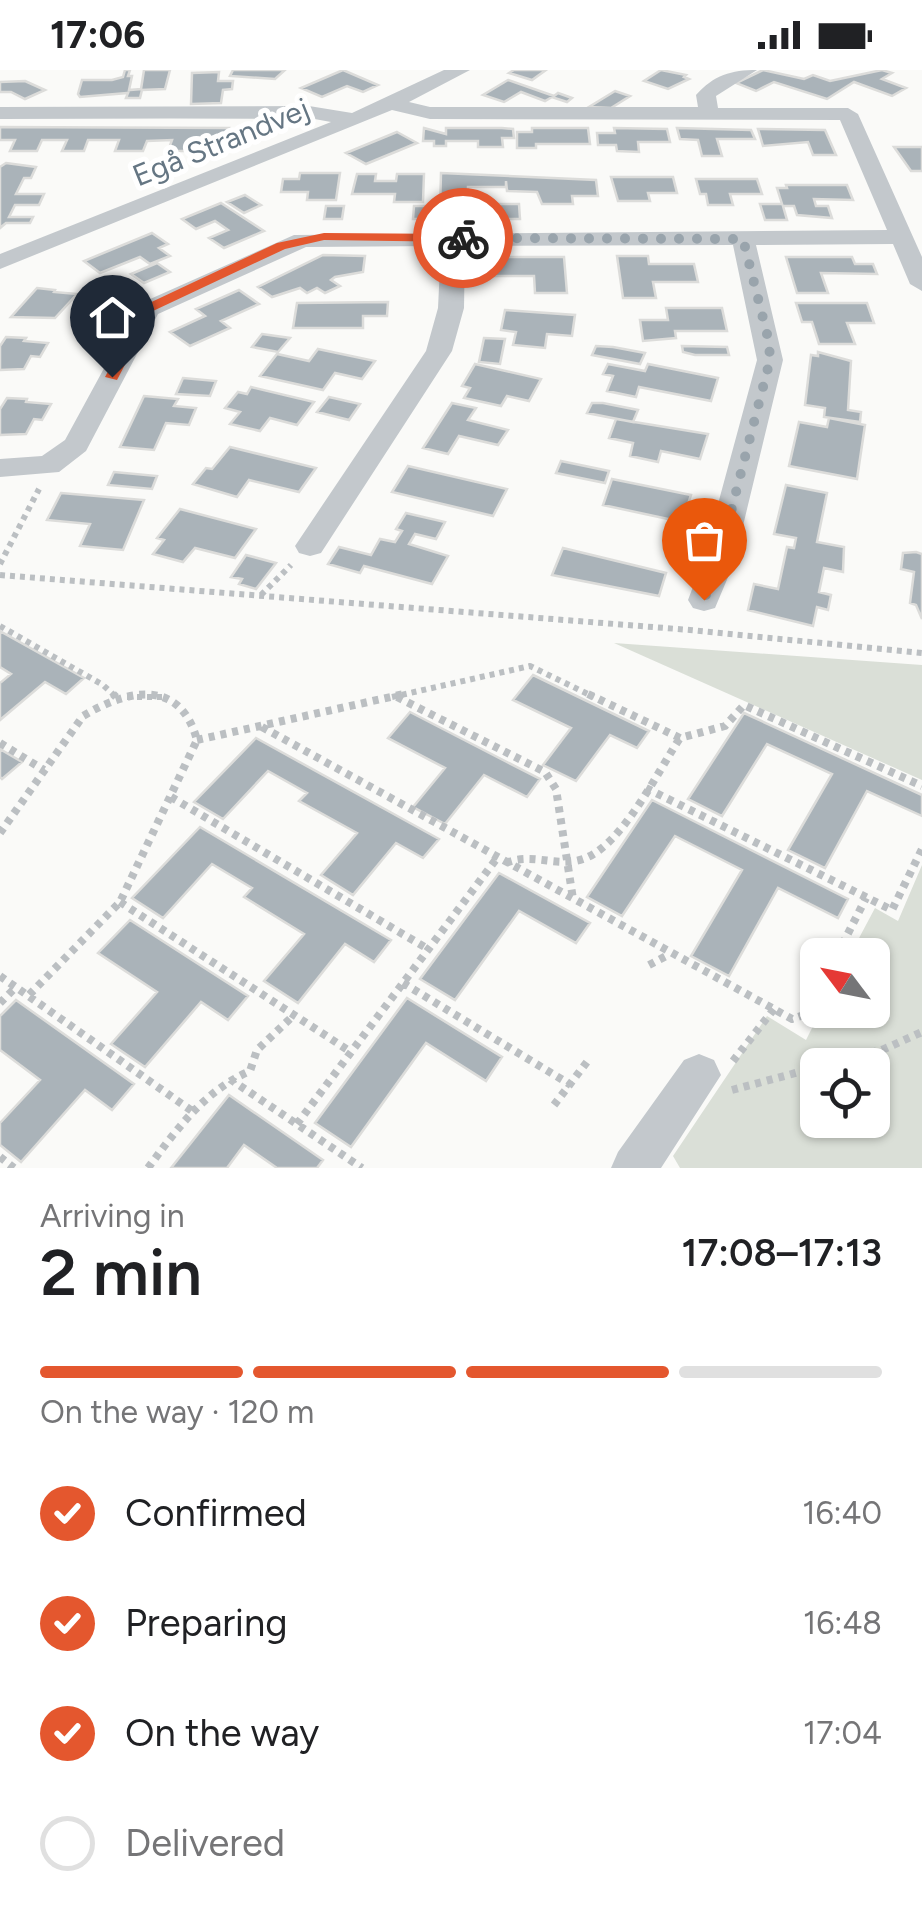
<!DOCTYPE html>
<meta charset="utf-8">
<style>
body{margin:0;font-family:Figtree,sans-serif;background:#f6f6f6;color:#202124;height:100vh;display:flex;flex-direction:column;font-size:38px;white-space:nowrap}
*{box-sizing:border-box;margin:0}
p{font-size:32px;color:#757577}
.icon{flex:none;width:55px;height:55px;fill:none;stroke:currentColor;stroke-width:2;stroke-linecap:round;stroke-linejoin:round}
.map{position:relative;height:1098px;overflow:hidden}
.details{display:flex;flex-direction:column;background:#fff;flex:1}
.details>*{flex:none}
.needle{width:65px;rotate:302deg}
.controls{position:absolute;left:800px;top:868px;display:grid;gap:20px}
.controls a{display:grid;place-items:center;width:90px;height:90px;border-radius:15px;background:#fff;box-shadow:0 2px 8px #0004;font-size:50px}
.pin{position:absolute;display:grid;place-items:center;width:85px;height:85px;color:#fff;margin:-102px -42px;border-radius:50% 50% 50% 0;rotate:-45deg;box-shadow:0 0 10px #0007}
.pin .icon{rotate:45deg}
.courier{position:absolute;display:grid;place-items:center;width:100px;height:100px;margin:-50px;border:8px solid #e4572e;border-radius:50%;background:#fff;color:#222;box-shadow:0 2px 12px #0007}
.headline em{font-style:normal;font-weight:600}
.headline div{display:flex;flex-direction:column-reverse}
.headline{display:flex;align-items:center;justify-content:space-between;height:170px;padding:0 40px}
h1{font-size:65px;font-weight:600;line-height:75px}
.bar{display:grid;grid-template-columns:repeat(4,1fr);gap:15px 10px;align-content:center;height:120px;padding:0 40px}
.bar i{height:12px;border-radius:8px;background:#e0e0e0}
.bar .on{background:#e4572e}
.bar p{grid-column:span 4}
ol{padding:0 40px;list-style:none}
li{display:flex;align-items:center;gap:30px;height:110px}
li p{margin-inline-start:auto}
li .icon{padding:10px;border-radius:50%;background:#e4572e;color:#fff;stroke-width:4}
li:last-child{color:#757577}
li i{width:55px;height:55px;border:5px solid #e0e0e0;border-radius:50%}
.status{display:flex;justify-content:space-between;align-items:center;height:70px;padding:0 50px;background:#fff;direction:ltr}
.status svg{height:28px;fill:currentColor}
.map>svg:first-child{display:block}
</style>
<div class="status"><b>17:06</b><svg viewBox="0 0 49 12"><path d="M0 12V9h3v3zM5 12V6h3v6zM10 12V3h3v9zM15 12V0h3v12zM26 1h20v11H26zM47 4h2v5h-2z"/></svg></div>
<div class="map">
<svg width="922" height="1098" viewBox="0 0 922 1098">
<rect width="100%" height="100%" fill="#fafaf8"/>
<path fill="#dadfd7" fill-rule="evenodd" d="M614,573L922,595V710Z
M922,795V1098H680L673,1086L767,946L806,970L821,940H872V885H850L875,838L898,851ZM818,995H872V1050H818Z"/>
<path fill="#aab3b9" stroke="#dcdcda" stroke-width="2.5" d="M125,0H130L128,6H132L129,20L141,19L144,0H170L165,19L142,20L140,28H126L128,23L80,27L78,24L82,10H112L123,7Z
M233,0H285L275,9L230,6Z
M343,0L378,15L363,22L347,16L322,27L301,18Z
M514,0H546L532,10L509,3Z
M661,0L686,5L684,7L689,9L668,19L644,11Z
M763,0L804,9L813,5L830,11L882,0L892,3L882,9L906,18L892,26L854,12L827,29L774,12L756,21L736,13Z
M219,2L218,11H233L232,19L223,20L221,33L191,34L192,3Z
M508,10L554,26L558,23L572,28L567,32L552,27L545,31L521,22L504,32L483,25Z
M25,11L45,20L25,29L11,22H0V12Z
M615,21L630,26L611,38L589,37Z
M0,57L229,58L227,64H238L237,71H200L197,81H168L172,70L147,71L143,81H115L119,70H88L84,81H62L67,70H42L37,81H10L15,70H0Z
M424,58L446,64V58H502L513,59L514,68H502L503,77H478V71H446V76H434V71H423Z
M532,58H588L590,74H536V78H517V62H532Z
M614,58L667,59L670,72H638L639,82L617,81L616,75H598L597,63H615Z
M677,58L751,60L755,69H717L722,86H702L698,70L680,69Z
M758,59L825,60L836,85H813L808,72L763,76Z
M397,62L417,73L366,94L346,83Z
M894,77H922V101H911Z
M6,93L36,97L31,108H24L16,124H44L39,135H15L9,147H33L30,153H6L0,158V97Z
M300,103H340L336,130H307L308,122H281L283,109H299Z
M441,103L596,110L598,126H572L573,134H542L537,122L507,121L506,111V117H468V140H440Z
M357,104H376L375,111H396L397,104H424L423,132H394L395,124H352Z
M611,107H673L677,123H648L650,131H618Z
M696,109H757L762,124H730L733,135H708L706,124H700Z
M786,115H847L853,130L814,129L816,136H828L832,148L797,145L794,136H783L787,150H765L760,134H782L777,118H787Z
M245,125L261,135L244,143L227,132Z
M221,133L264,161L224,178L209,168L228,160L215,151L196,159L182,149Z
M499,134H519L520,149H487V138H499Z
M326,136H344L342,149H324Z
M414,136H431V149H413Z
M152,163L168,174L159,178L170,186L150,194L140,187L100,203L84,191Z
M323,185L365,186L363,202L335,207L331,210L340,216L325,223L317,218L307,223L300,218L272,227L258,217Z
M617,186H648L649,194H694L698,212H653L656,228H623Z
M488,187H564L567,223H535L534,206H488Z
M786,187H852L855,194H873L877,204L821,203L828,223H797Z
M157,193L170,202L144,213L131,204Z
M37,218L55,220L54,222L77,224L55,248L11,247Z
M239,220L259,234L221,251L230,258L190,276L170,262L205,246L196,239Z
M388,232L387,246H363V258H293L297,233Z
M796,233H867L874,253H847L855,274H819L812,252H802Z
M666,238H722L727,261H675L676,268L643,271L640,250H668Z
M505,240L575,245L572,266L547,264L545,278L513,275L516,262L501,260Z
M262,264L290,268L278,282L252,277Z
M6,267L26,268L24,271L48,273L40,287L31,286L24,299L0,300V276Z
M484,268L505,269L500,294L479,292Z
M596,276L613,277L645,283L640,294L592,285Z
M682,276L727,277L729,285H695L683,282Z
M318,279L375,291L362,309L335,303L323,320L260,306L277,284L309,291Z
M818,282L851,291L848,340L861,342L860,352L824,347L825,338L805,335L811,285L818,286Z
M475,294L541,309L529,331L507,326L501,336L464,328L470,318L462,316Z
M608,294L645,301L648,294L718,308L711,331L639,317L636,327L607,321L613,306L603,304Z
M183,308L216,311L210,326L176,324Z
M251,317L314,332L297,355L270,348L260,361L230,354L240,342L225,338L238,322L247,324Z
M144,326L178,329L174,336L196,338L189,355L166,353L154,380L120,377Z
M329,327L360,334L349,350L317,342Z
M7,328L27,329L26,332L51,334L42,350L34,349L26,364L0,365V339Z
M452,333L476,338L468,350L508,360L498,375L459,366L448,384L423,378Z
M592,333H603L638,340L633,352L587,343Z
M829,348L865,355L857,409L789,396L799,352L827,357Z
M616,349L708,364L700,389L661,381L658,392L630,386L633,373L609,368Z
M230,377L316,398L299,422L249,410L237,427L193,414L206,398L212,399Z
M561,391L609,401L605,413L556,403Z
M408,396L507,419L493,446L392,422Z
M114,402L157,406L152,419L108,415Z
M612,409L691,425L682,452L603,435Z
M786,415L827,423L817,472L844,477L843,502L824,498L819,522L831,525L828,540L817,537L813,556L748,540L754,514L778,519L787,477L794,478L796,468L774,464Z
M61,423L144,430L123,480L80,476L90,454L47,450Z
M180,439L256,459L235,488L195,478L183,492L153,484L164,470L157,468Z
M406,443L445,452L436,469L415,464L409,474L448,486L432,514L364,496L360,503L328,494L339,477L371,485L380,469L395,472L402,461L396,459Z
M563,478L666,503L659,526L552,505Z
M916,482L922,484V549L916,535L910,533L914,502L901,499L903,483Z
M246,485L276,493L256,519L239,514L242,509L231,507Z
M0,561L84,608L66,624L45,612L0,650V613L11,604L0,597Z
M533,605L649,661L637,678L610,665L576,711L543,695L571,658L513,630Z
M410,642L540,709L527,727L484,705L445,754L413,737L445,698L388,668Z
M744,643L922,725V746L867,721L825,798L788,780L832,704L767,674L722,746L688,729Z
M256,668L439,769L423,788L396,773L353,825L321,805L357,763L299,731L307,723L268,701L223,749L194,732Z
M0,679L22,692L2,709L0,707Z
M652,730L848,829L838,848L778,818L729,906L691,886L742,800L675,766L622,846L587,827Z
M200,757L391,870L374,892L345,874L298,933L264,911L304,864L244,827L252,818L212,794L163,848L132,828Z
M499,803L590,853L576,873L519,841L455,930L420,909Z
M130,850L248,926L228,950L201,932L145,997L111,974L157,922L98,883Z
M407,928L502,987L486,1011L426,973L351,1077L315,1053Z
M16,930L134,1014L112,1040L85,1020L21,1092L0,1075V1053L40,1010L0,980V946Z
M229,1025L323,1090L317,1098H277L244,1075L227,1098H171Z"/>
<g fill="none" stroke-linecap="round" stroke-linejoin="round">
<path stroke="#bbbfc2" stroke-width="6" stroke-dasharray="5 5" stroke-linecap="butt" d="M0,494L39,419
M0,505L690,560L922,583
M261,525L291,495
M0,556L103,615L116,627
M127,627H162
M392,627L530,596L594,627"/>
<path stroke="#bbbfc2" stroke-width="8" stroke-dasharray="6 6" stroke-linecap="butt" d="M113,624L116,627
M588,624L680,668L725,656L744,635L922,716
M397,627L545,702L556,719L573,829
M262,657L792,949L807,944L818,923
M197,670L404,624
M0,673L44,700
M646,718L892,840L922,779
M171,727L428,879
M0,763L83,646C128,619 180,608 197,670L120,832L28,926
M506,793C532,782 557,798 583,789C622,776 658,701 680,668
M120,832L351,982
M837,885L866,828
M649,895L670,884
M0,906L192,1041
M403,913L571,1015
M0,933L16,917
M733,991L774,939
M824,995L882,980L922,962
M230,1009L362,1098
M732,1020L818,997
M554,1035L590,988
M297,1054L497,788
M0,1087L14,1098
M148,1098C177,1059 204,1021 250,1001L257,980L294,945"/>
<path fill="#c3c8cc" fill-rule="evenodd" d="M444,0H470L409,32L430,37H698L696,25C714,5 731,0 757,0L716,26L718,38H848L858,44L922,187V221L910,214L893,174L756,175L783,290L734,493L715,538L704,541L693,538L688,530L702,493L757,290L733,175L465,176L464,238L452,281L321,483L310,486L299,483L295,476L426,281L438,238L441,176L306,177L158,244L86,381L59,402L0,407V389L42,386L65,370L139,234L294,165L887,160L840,50L430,49L392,40L0,199V184L331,52L309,48L0,49V37L309,36L352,43Z
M699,984L714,990L721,1005L661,1098H611L618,1082L684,990Z"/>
</g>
<path fill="#e4572e" d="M324,163L463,164L469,168L463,172L324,170L285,179L153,241L117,310L105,307L143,236L277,173Z"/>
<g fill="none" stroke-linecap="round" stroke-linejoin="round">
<path stroke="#99a4ac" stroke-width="10" stroke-dasharray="0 18" d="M463,168L743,169L769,272L770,290L718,492L704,530"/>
</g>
<g text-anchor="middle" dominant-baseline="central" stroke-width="10" stroke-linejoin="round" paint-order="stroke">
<g font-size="30" fill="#657683" stroke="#fff">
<text transform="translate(221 72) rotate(-22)">Egå Strandvej</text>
</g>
</g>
</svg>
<div class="controls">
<a><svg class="needle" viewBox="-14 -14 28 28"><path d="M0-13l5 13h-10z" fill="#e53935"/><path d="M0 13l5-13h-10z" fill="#757577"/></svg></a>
<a><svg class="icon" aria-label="locate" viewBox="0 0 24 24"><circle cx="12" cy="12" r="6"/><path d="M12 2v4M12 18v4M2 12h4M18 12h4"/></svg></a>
</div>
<div class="pin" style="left:704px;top:530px;background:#ea580c"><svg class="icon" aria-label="bag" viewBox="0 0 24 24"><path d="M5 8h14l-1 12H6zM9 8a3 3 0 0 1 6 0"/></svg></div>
<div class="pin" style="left:112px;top:307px;background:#1f2937"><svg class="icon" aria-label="home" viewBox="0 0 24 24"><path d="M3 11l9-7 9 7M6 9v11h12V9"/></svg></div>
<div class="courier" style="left:463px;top:168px"><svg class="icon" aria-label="bike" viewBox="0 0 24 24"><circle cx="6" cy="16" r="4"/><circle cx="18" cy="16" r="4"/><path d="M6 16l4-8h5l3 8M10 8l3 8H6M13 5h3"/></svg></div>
</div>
<section class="details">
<div class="headline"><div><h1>2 min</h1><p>Arriving in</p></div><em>17:08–17:13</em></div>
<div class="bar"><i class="on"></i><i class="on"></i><i class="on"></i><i></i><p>On the way · 120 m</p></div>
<ol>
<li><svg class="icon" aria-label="check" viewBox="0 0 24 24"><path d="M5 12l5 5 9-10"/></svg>Confirmed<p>16:40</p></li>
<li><svg class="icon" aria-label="check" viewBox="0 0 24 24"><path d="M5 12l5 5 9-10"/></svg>Preparing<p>16:48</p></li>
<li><svg class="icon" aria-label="check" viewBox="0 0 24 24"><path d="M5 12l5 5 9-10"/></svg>On the way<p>17:04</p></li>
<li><i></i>Delivered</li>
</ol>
</section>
